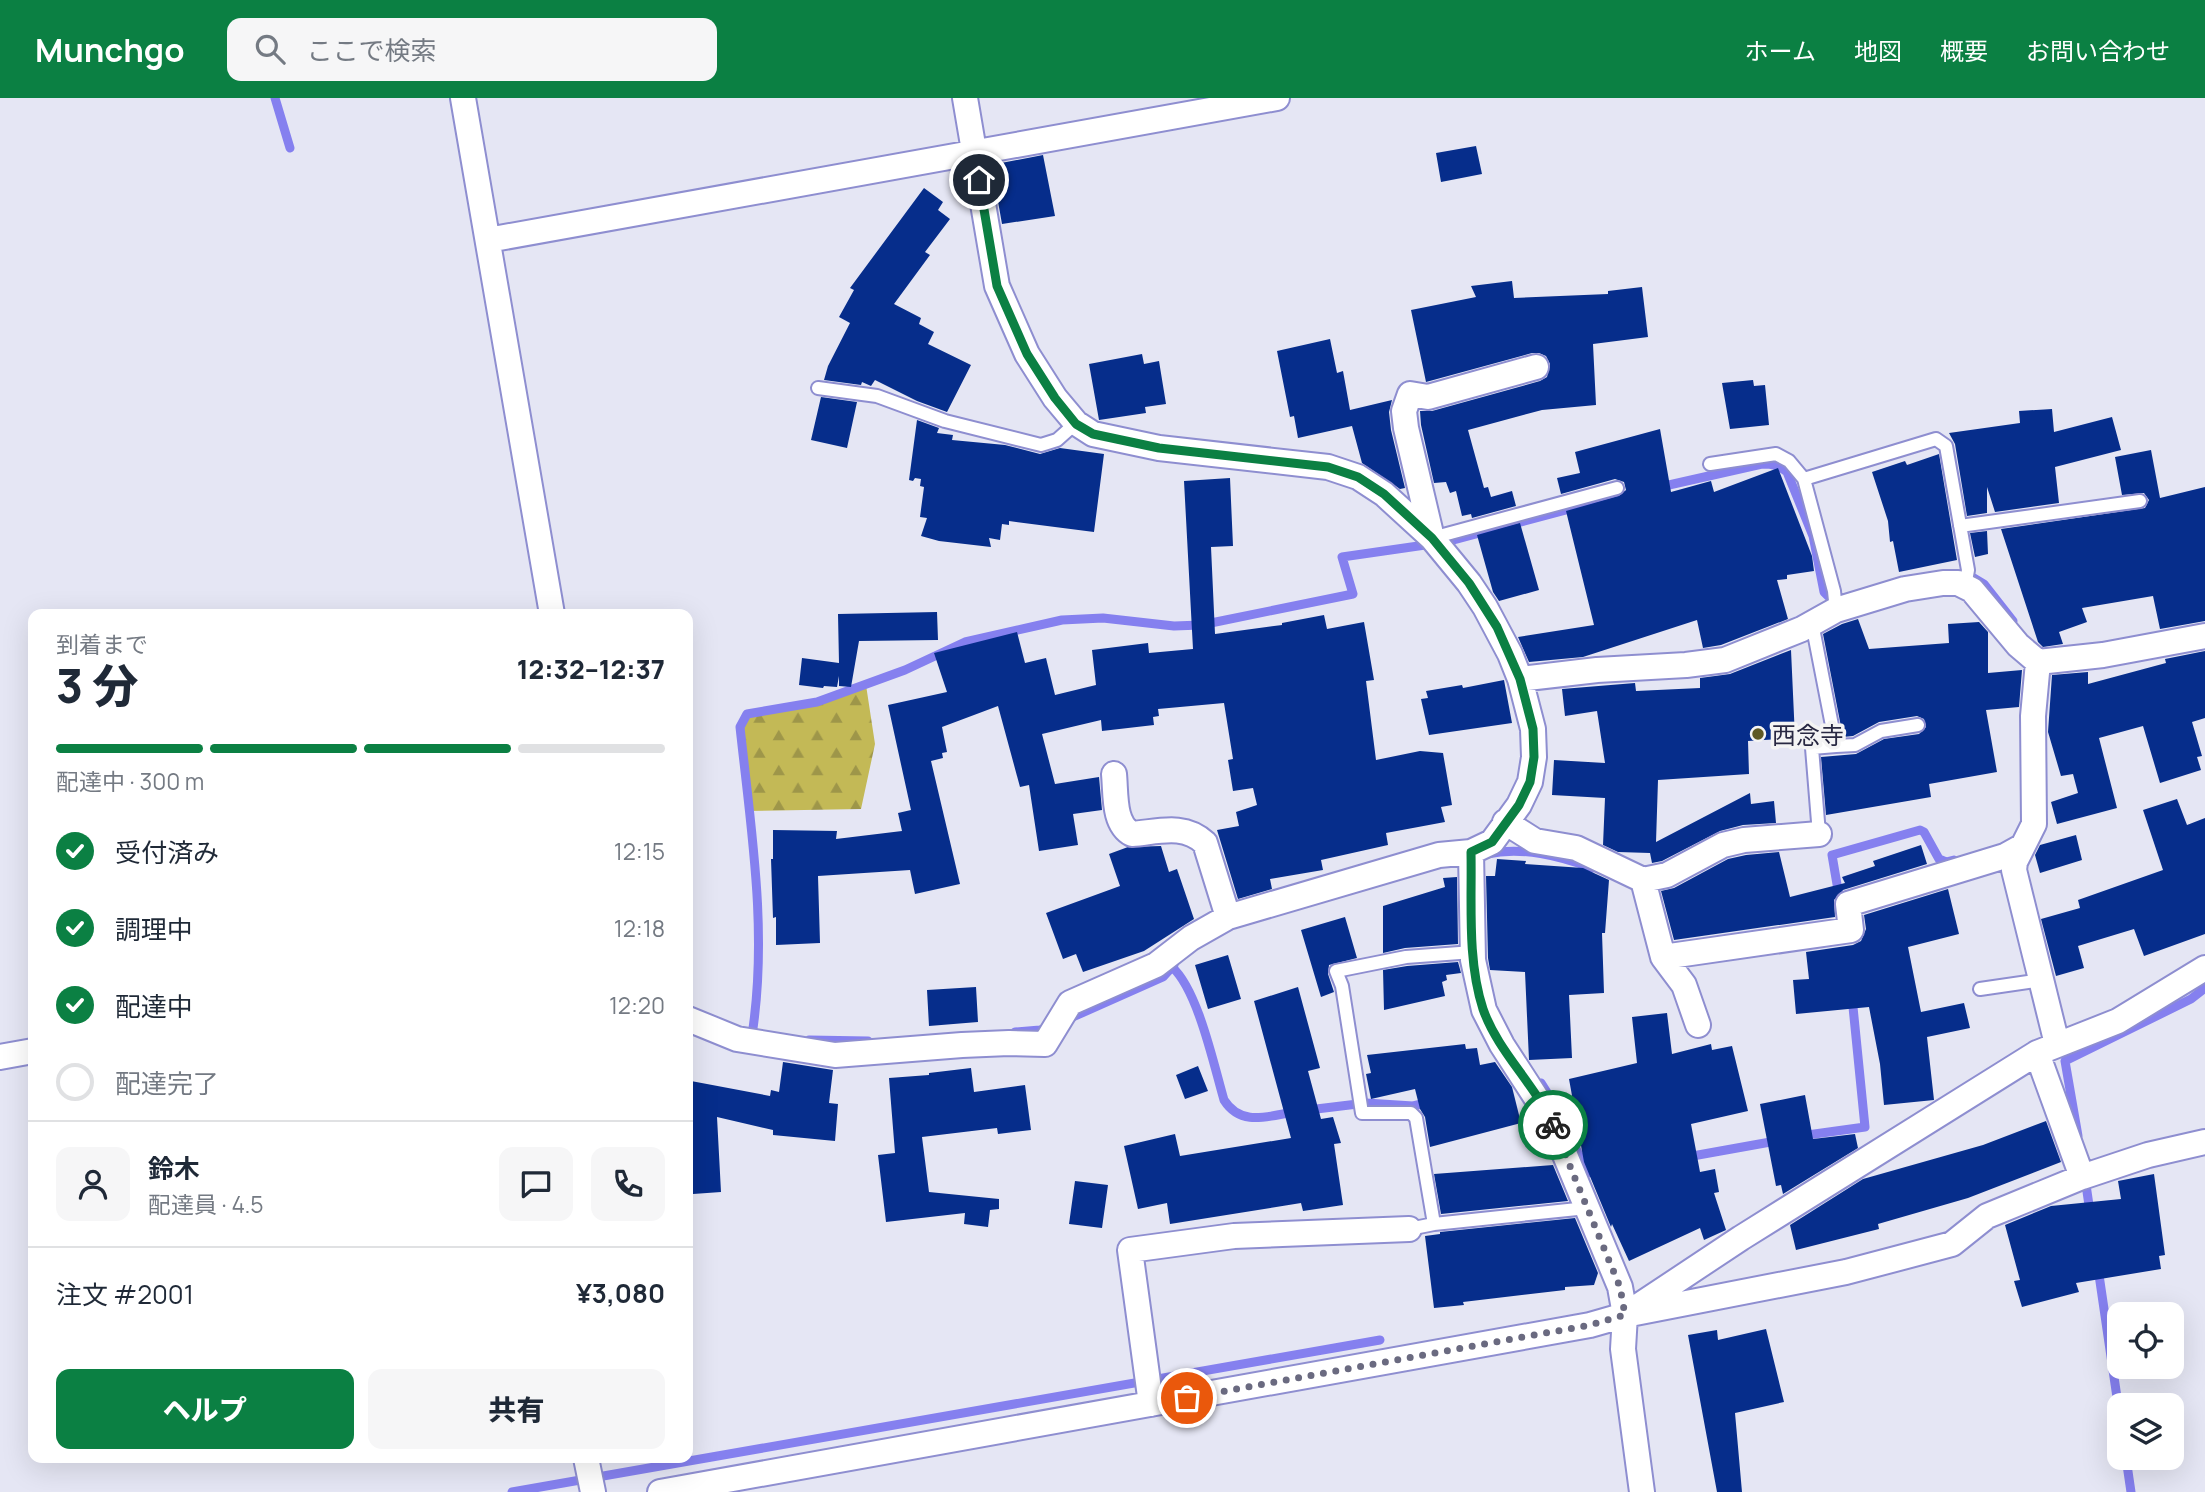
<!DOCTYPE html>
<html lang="ja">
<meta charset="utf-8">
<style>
body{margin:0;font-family:Manrope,"Noto Sans JP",sans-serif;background:#f6f6f7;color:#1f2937;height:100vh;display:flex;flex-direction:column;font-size:26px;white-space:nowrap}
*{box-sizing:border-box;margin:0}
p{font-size:23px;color:#747a83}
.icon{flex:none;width:38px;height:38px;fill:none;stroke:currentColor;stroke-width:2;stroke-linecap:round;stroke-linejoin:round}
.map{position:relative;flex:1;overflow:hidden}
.details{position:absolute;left:28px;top:511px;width:665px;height:854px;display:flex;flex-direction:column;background:#fff;border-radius:14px;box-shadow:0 7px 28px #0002}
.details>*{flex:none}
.fabs{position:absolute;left:2107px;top:1204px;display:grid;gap:14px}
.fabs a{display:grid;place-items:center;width:77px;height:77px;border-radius:14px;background:#fff;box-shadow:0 7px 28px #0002;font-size:35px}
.pin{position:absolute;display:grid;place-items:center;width:60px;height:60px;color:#fff;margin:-30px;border:4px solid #fff;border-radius:50%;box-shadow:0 2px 7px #0007}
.courier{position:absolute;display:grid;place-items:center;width:70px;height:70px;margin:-35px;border:5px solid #0b8043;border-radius:50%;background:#fff;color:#222;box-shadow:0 2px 9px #0007}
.headline em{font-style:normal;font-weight:800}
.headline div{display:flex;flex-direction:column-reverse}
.headline{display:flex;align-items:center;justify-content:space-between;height:119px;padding:0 28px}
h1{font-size:46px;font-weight:800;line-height:52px}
.bar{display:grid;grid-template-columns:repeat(4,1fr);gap:10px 7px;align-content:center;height:84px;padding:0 28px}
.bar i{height:9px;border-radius:5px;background:#e0e1e3}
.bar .on{background:#0b8043}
.bar p{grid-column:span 4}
.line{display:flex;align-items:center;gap:18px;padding:0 28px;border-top:2px solid #e0e1e3}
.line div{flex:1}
.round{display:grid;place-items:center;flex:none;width:74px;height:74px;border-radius:14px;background:#f6f6f7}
ol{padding:0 28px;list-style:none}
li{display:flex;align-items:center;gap:21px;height:77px}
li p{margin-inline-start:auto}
li .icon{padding:7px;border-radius:50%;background:#0b8043;color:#fff;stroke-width:4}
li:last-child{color:#747a83}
li i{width:38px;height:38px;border:4px solid #e0e1e3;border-radius:50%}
.button{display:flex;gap:14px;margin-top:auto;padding:14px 28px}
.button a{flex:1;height:80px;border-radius:14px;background:#0b8043;color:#fff;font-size:28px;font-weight:800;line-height:80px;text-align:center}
.button a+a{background:#f6f6f7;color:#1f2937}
header{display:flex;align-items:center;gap:42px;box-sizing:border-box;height:98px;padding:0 35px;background:#0b8043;color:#fff}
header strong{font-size:33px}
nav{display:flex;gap:38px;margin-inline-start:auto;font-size:24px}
.search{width:490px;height:63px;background:#f6f6f7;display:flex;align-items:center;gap:18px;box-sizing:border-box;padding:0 24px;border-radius:14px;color:#747a83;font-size:26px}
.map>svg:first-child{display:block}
</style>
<header>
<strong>Munchgo</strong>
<div class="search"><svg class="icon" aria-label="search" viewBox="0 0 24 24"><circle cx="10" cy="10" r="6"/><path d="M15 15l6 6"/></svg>ここで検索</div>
<nav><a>ホーム</a><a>地図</a><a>概要</a><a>お問い合わせ</a></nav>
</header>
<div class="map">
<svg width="2205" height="1394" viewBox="0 0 2205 1394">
<defs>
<pattern id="forest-firs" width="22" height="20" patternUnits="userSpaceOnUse" patternTransform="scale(1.75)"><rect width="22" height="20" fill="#c3b956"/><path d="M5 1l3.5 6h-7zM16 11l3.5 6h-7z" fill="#9e9649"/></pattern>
</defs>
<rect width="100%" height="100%" fill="#e5e6f4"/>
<path fill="url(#forest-firs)" d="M866,587L875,646L861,711L746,713L741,631L748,619L817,606Z"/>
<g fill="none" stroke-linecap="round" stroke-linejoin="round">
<path stroke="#8580ef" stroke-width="9" d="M275,0L290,50
M1660,389L1762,366C1773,366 1778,367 1787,374L1813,438L1824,494L1828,498L1840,499
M1974,480L1984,486L2013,523
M1487,756C1522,748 1560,758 1593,770
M1839,798L1832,757L1920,732L1924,734L1939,761L1946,764L1954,762
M1172,869C1198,892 1214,968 1224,1002C1241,1029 1268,1018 1294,1014
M1066,922L1163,879L1174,867
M1015,934L1040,932L1049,929
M752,937C768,835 751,731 740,629L747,616L817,604L905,572L965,544L1062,522L1103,520L1174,528L1201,527L1353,496L1342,459L1446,444L1622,397
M809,942L868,943
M1541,985L1558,1012
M1308,1012L1366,1005L1413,1008L1430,1004
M1564,1024L1587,1075L1601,1073
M1800,1038L1865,1029L1852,899
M2078,1038L2065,963L2191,901L2205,890
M1687,1059L1776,1043
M2085,1080L2090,1114
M2098,1170L2119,1313
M2126,1360L2131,1394
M512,1394L1380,1242"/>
</g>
<path fill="#062d8b" d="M1476,48L1482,76L1441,84L1436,55Z
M1043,57L1055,118L1002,126L996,92L1000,91L996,66Z
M924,90L943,104L938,112L950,121L925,154L930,157L894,206L921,220L919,226L934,234L928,246L971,267L947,314L917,303L875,282L871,288L862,284L861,287L824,282L828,268L850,225L839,219L854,192L850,190Z
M1512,183L1514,200L1608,196V193L1642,189L1648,239L1593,246L1596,307L1542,312L1468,332L1484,390L1488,389L1491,399L1512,393L1516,408L1472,420L1471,416L1462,418L1456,393L1450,395L1446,384L1434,385L1421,327L1420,313H1432L1540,283L1547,279L1550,266L1546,258L1539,255H1532L1426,284L1411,212L1476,199L1471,188Z
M1330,241L1337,275L1343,273L1350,312L1392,302L1389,314L1391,332L1405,390L1400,391L1362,365L1352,328L1298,340L1294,318L1290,319L1277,253Z
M1142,256L1144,266L1159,263L1166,306L1145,309L1146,315L1099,322L1089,266Z
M1753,282L1754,288L1765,287L1769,327L1730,331L1722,285Z
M821,299L857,304L847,350L811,342Z
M2052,311L2054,334L2112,319L2121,352L2055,369L2059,405L1995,414L1987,389V415L1967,418L1955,346L1949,335L2020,325L2019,313Z
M917,322L939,330L937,335L953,337L952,342L1005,347L1040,356L1060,350L1104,356L1094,434L1009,423V427L1002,426L1000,442L989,440L991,449L939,443L921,438L927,420L920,419L924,389L920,388L921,381L915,380L913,383L909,382Z
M1660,331L1671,394L1711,383L1714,394L1778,370L1812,458L1814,473L1787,477V481L1777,482L1788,521L1721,547L1703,550L1697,522L1583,559L1529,564L1518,539L1594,527L1566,413L1619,398L1626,392L1624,384L1615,381L1561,396L1557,380L1580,375L1575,354Z
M2151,352L2160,400L2205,389V523L2160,531L2153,498L2082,510L2087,524L2059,534L2063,546L2043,549L2038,544L2001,431L2145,410L2149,402L2144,395L2122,397L2115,359Z
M1939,356L1957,462L1899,474L1893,443L1890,444L1888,423L1872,374L1905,363L1907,367Z
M1230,380L1233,448L1211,449L1215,536L1282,527V525L1324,517L1327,531L1364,524L1374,582L1366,583L1376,662L1420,653L1443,655L1452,707L1441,709L1445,724L1386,735L1388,747L1321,762L1323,772L1270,781L1272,791L1238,801L1217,732L1239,728L1236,714L1257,707L1253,690L1233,693L1228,662L1233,661L1224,605L1158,611L1159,618L1153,619L1154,627L1102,633L1101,622L1042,636L1055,686L1099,679L1102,712L1073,716L1078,747L1039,753L1029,687L1020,689L998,608L942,629L947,654L942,655L943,660L931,663L960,786L915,796L910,772L818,778L820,845L776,847V819L773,820L771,761H773V732L837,733L836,741L902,733L898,715L911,712L888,607L947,594L934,555L1017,534L1025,565L1046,560L1055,597L1096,587L1092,552L1148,545L1149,555L1193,551L1184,383Z
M1520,425L1539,492L1499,503L1493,494L1477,437Z
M1987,433L1988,456L1975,459L1970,435Z
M937,514L938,542L859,543L851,589L839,588V578L837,589L824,588L823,590L799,587L802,560L839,565L838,516Z
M1858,521L1869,551L1949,545L1948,526L1979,524L1988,534V575L2022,572L2019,609L1986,612L1997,674L1929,686L1931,699L1826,717L1821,659L1856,656L1884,641L1919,636L1926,629L1924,621L1917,618L1879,624L1853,638L1843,639L1823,536L1842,526Z
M1791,552L1795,640L1748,643L1749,676L1658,682L1656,744L1750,695L1751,706L1774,703L1776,725L1743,727L1720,733L1662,763L1652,765L1650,755L1618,754L1603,747L1605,700L1552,697L1554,662L1605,665L1597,613L1565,618L1562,591L1635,585L1636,593L1700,590V580L1730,576Z
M2205,553V620L2192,624L2202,658L2197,659L2201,672L2160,685L2143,628L2099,640L2117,710L2057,726L2051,704L2078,695L2073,676L2061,678L2048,634L2052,577L2088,574V586L2166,565L2165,561Z
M1504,582L1512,625L1429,637L1421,601L1428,600L1426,593L1462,587L1463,590Z
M2177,701L2187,727L2205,720V836L2144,858L2134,831L2078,848L2084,870L2056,878L2041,821L2080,810L2078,802L2163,772L2143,712Z
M2076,737L2082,762L2040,775L2035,757L2040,747Z
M1921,747L1927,766L1843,792L1834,802L1835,819L1674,842L1661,793L1674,790L1728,761L1746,757L1779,754L1790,799L1845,785L1842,779L1875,768L1873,763Z
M1161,748L1169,774L1177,771L1194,821L1144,853L1083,874L1076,856L1063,861L1046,815L1120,788L1109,756L1128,749Z
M1497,761L1526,763L1525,766L1583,770L1609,782L1605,835H1602L1604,895L1569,897L1572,960L1529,962L1525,874L1490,872L1488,860L1486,778H1495Z
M1457,779L1458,846L1405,850L1383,855V808L1445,789L1443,780Z
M1948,791L1959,836L1908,849L1921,914L1964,905L1970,930L1927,939L1934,1002L1884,1007L1880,966L1869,909L1796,916L1793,882L1809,881L1806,854L1853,847L1861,843L1866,831L1864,817Z
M1345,819L1357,860L1329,867L1328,876L1334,894L1321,899L1301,832Z
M1228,857L1241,901L1208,911L1195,867Z
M1458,864L1461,875L1446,877L1447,882L1442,884L1445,898L1384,912L1383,872L1407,868Z
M976,889L978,924L929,928L927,892Z
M1298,889L1320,970L1308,973L1321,1021L1333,1019L1341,1045L1334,1046L1343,1107L1303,1113L1301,1105L1170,1126L1167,1105L1138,1111L1124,1048L1175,1036L1180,1058L1291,1040L1254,903Z
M1667,915L1672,956L1711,946L1712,952L1732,948L1748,1013L1691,1026L1700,1074L1715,1071L1719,1094L1714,1095L1726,1132L1704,1142L1700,1130L1629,1163L1612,1126L1611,1129L1584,1064L1569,981L1637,965L1632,919Z
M1465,946L1466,951L1477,950L1480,967L1495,964L1512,989L1521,1025L1430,1049L1425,1019L1420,1011L1415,991L1371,1001L1366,976L1371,975L1367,957Z
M783,964L833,972L829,1005L838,1006L835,1043L773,1037V1032L717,1019L721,1094L693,1096L688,1015V1012H692L691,983L770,998L771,992L779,994Z
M1198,968L1208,993L1185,1001L1176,977Z
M971,970L974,994L1025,987L1031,1032L998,1036L997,1030L922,1039L929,1094L999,1101V1111L990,1112L988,1129L964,1126L965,1115L886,1124L878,1057L895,1055L889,980L929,977V975Z
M1805,997L1813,1041L1855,1036L1858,1050L1783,1096L1781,1087L1776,1088L1760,1006Z
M2046,1023L2061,1064L1968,1100L1878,1126L1879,1131L1796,1152L1790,1127L1863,1081L1983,1047Z
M1553,1067L1568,1103L1441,1116L1434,1076Z
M2154,1076L2165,1157L2159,1158L2161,1171L2076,1185L2079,1194L2022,1209L2014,1183L2020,1182L2005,1127L2051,1108L2121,1101L2118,1083Z
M1075,1083L1108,1087L1102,1130L1069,1126Z
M1575,1120L1598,1175L1594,1187L1565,1189V1192L1463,1204L1464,1207L1434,1210L1425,1138L1440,1136V1134Z
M1766,1231L1784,1304L1735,1315L1742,1394H1717L1688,1237L1717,1232L1718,1242Z"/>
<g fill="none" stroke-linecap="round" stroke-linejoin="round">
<g stroke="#8e8ed0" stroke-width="16">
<path id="lane" d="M818,290L877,298L945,323L1041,347L1057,342L1076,325
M1710,366L1776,356L1789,363L1804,381
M1960,428L2140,403
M1432,440L1617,390
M1836,512L1834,493L1804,381L1936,341L1946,348L1968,472L1965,489
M1812,525L1836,648L1812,650L1819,736
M1836,648L1855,647L1881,633L1918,627
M1980,891L2042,882
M1434,1126L1416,1020L1411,1015H1362L1342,888L1336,873L1406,859L1473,854
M1409,1131L1434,1126L1587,1110"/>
</g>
<g stroke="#8e8ed0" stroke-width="28">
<path id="street" d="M463,0L552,516
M488,142L1277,0
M1432,440L1406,330L1404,313L1410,296L1428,299L1536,269
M2038,564L2033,618L2034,726L2015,764L2014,772L2057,946
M1520,581L1597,572L1686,567L1725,562L1802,531L1836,512L1905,491L1943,485H1958L1972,492L2018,547L2038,564L2103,557L2205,538
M1114,676C1116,696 1113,726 1132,736C1158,734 1184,725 1205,745L1228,819
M1505,724L1535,743L1576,750L1643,782L1663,859L1851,832L1848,806L2005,758L2023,748
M1471,754L1473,862L1484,912L1502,947L1550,1021L1620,1189L1625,1217L1623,1251L1642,1394
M1643,782L1667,777L1723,747L1744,742L1819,736
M1663,859L1684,887L1698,927
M688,921L737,941L835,957L962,947L1009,945L1045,946L1070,905L1156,867L1191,840L1228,819L1439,757L1471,754L1492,744L1519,707L1530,684L1534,659L1533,631L1520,581L1510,556L1485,509L1469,485L1432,440L1384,396L1358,379L1328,369L1159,350L1093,336L1076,325L1055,300L1027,256L997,188L965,0
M2037,955L2082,1079
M0,959L33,953
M1634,1211L1741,1140L2037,955L2118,923L2205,870
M1151,1306L1130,1152L1234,1138L1409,1131
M586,1360L593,1394
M660,1394L1590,1227L1625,1217L1846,1174L1952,1146L1987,1118L2082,1079L2148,1057L2205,1044"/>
</g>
<use href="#lane" stroke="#fff" stroke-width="12"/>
<use href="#street" stroke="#fff" stroke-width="24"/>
</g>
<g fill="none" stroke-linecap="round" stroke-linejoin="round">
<path stroke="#6a6a80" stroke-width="7" stroke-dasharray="0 12.6" d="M1187,1300L1590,1227L1625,1217L1620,1189L1553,1027"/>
<path stroke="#0b8043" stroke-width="9" d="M979,82L997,188L1027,256L1055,300L1076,326L1093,336L1159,350L1328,369L1358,379L1384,396L1432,440L1469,485L1497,529L1520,581L1533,631L1534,659L1530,684L1519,707L1492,744L1471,754C1472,805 1467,862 1483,911C1498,954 1535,986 1553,1027"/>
</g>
<circle fill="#5e5925" stroke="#f4f4f4" stroke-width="2.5" cx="1758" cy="636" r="7"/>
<g text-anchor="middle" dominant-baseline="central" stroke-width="7" stroke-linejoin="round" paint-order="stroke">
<g font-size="24" fill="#282842" stroke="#f4f4f4" text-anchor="start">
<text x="1772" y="636">西念寺</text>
</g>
</g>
</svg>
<div class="fabs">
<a><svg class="icon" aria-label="locate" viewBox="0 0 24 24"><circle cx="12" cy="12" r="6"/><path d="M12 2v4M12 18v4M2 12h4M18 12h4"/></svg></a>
<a><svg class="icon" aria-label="layers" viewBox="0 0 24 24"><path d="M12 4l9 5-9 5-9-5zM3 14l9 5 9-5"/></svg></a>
</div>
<div class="pin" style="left:1187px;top:1300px;background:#ea580c"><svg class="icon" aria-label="bag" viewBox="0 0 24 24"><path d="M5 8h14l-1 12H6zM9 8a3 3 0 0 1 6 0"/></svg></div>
<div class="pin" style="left:979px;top:82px;background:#1f2937"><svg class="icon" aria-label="home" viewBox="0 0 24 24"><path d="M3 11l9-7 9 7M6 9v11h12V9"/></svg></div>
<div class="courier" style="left:1553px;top:1027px"><svg class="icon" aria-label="bike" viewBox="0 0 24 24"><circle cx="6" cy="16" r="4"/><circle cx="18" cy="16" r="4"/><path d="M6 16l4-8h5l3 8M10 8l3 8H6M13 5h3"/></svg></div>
<section class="details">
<div class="headline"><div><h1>3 分</h1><p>到着まで</p></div><em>12:32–12:37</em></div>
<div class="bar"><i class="on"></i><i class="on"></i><i class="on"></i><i></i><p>配達中 · 300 m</p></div>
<ol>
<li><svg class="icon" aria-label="check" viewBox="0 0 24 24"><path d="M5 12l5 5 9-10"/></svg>受付済み<p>12:15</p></li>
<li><svg class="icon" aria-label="check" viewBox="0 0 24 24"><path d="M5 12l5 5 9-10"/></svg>調理中<p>12:18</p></li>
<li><svg class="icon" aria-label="check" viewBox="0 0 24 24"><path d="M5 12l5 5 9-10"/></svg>配達中<p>12:20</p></li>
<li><i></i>配達完了</li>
</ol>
<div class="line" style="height:126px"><a class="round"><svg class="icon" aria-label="person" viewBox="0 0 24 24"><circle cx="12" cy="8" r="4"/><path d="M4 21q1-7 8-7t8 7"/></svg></a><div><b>鈴木</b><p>配達員 · 4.5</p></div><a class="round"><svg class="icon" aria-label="chat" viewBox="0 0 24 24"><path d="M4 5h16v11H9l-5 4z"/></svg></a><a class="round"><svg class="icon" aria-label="phone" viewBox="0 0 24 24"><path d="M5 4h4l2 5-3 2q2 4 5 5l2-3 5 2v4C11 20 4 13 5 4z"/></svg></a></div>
<div class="line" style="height:91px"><div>注文 #2001</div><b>¥3,080</b></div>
<div class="button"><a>ヘルプ</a><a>共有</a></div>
</section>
</div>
